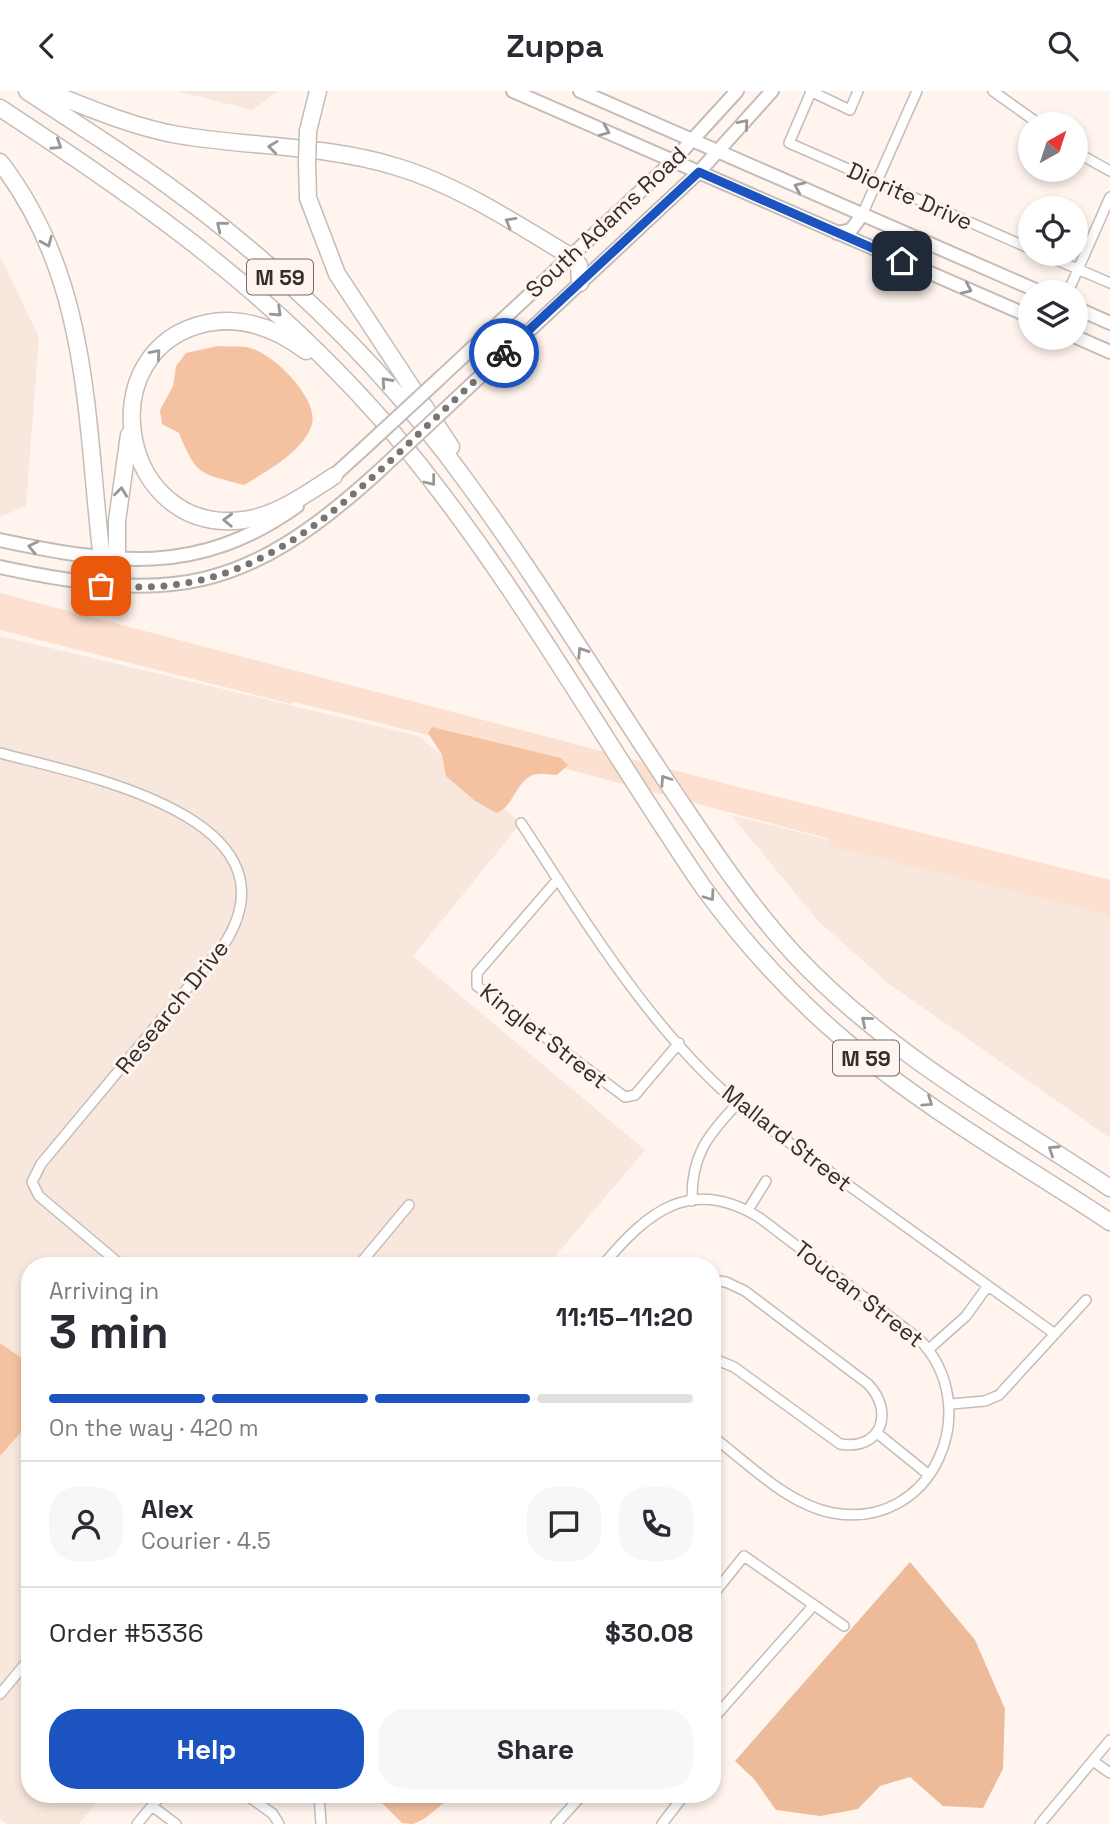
<!DOCTYPE html>
<meta charset="utf-8">
<style>
body{margin:0;font-family:"Space Grotesk",sans-serif;background:#f7f7f7;color:#2b2b33;height:100vh;display:flex;flex-direction:column;font-size:26px;white-space:nowrap}
*{box-sizing:border-box;margin:0}
p{font-size:23px;color:#7c7c81}
.icon{flex:none;width:38px;height:38px;fill:none;stroke:currentColor;stroke-width:2;stroke-linecap:round;stroke-linejoin:round}
.map{position:relative;flex:1;overflow:hidden}
.panel{position:absolute;left:21px;top:1166px;width:700px;height:546px;display:flex;flex-direction:column;background:#fff;border-radius:28px;box-shadow:0 4px 10px #0003}
.panel>*{flex:none}
.needle{width:46px;rotate:39deg}
.tools{position:absolute;left:1018px;top:21px;display:grid;gap:14px}
.tools a{display:grid;place-items:center;width:70px;height:70px;border-radius:50%;background:#fff;box-shadow:0 4px 10px #0003;font-size:35px}
.pin{position:absolute;display:grid;place-items:center;width:60px;height:60px;color:#fff;margin:-30px;border-radius:14px;box-shadow:0 4px 10px #0006}
.courier{position:absolute;display:grid;place-items:center;width:70px;height:70px;margin:-35px;border:5px solid #1b53c0;border-radius:50%;background:#fff;color:#222;box-shadow:0 2px 9px #0007}
.headline em{font-style:normal;font-weight:600}
.headline div{display:flex;flex-direction:column-reverse}
.headline{display:flex;align-items:center;justify-content:space-between;height:119px;padding:0 28px}
h1{font-size:46px;font-weight:600;line-height:52px}
.bar{display:grid;grid-template-columns:repeat(4,1fr);gap:10px 7px;align-content:center;height:84px;padding:0 28px}
.bar i{height:9px;border-radius:5px;background:#e1e1e2}
.bar .active{background:#1b53c0}
.bar p{grid-column:span 4}
.line{display:flex;align-items:center;gap:18px;padding:0 28px;border-top:2px solid #e1e1e2}
.line div{flex:1}
.round{display:grid;place-items:center;flex:none;width:74px;height:74px;border-radius:28px;background:#f7f7f7}
.button{display:flex;gap:14px;margin-top:auto;padding:14px 28px}
.button a{flex:1;height:80px;border-radius:28px;background:#1b53c0;color:#fff;font-size:28px;font-weight:600;line-height:80px;text-align:center}
.button a+a{background:#f7f7f7;color:#2b2b33}
header{display:flex;justify-content:space-between;align-items:center;height:91px;padding:0 28px;background:#fff;font-size:32px;font-weight:600}
.map>svg:first-child{display:block}
</style>
<header><svg class="icon" aria-label="back" viewBox="0 0 24 24"><path d="M15 5l-7 7 7 7"/></svg>Zuppa<svg class="icon" aria-label="search" viewBox="0 0 24 24"><circle cx="10" cy="10" r="6"/><path d="M15 15l6 6"/></svg></header>
<div class="map">
<svg width="1110" height="1733" viewBox="0 0 1110 1733">
<rect width="100%" height="100%" fill="#fff4ee"/>
<path fill="#f8e7dc" d="M177,0H278L252,19Z
M0,165L39,246L26,415L0,426Z
M0,545L419,645L521,732L413,865L645,1059L548,1174H30V1703H104L79,1733H7L0,1728Z
M731,724L830,749L829,755L1110,825V1047L889,893L818,830Z"/>
<path fill="#fde1d0" d="M0,502L738,696L1110,789V825L829,755L830,748L578,681L294,611L291,613L0,539Z"/>
<path fill="#edbb9a" d="M910,1471L975,1549L1005,1618L1003,1678L983,1717L943,1715L910,1686L880,1695L858,1718L821,1725L776,1719L754,1688L735,1670Z"/>
<path fill="#f5c2a1" d="M218,255C227,256 237,255 245,256C270,258 319,307 312,333C305,359 266,381 244,394C200,382 197,386 179,342L162,333L160,319L173,295L176,275L186,262Z
M432,636L561,667L568,674L557,684C551,684 545,682 539,683C516,684 515,717 496,722L474,709L446,685L442,664L428,642Z
M0,1252L30,1273V1331L0,1365Z
M364,1703H455L424,1728L413,1733L402,1732L383,1713Z"/>
<g fill="none" stroke-linecap="round" stroke-linejoin="round">
<g stroke="#c6bcb6" stroke-width="12">
<path id="street" d="M810,0L850,19L858,0
M993,0L1039,33
M811,1L789,52L1031,158
M1076,61L1110,80
M862,124L917,0
M1043,163L1110,192
M1068,201L1110,106
M0,662C78,683 304,725 225,852L41,1073L32,1091L39,1105L121,1174
M521,732C588,834 654,946 751,1024L1055,1243
M558,788L477,882V895L625,1006L635,1004L679,952
M692,1110C691,1065 707,1045 737,1013
M748,1119L766,1090
M359,1174L409,1114
M603,1174C647,1121 691,1084 760,1127L919,1248C986,1317 933,1440 833,1422C788,1414 748,1372 712,1345
M712,1189L726,1191L745,1200L868,1293C895,1321 881,1360 840,1353L734,1276L712,1267
M929,1258L966,1225L987,1196
M951,1313L985,1310L999,1304L1086,1209
M877,1342L929,1384
M712,1505L744,1465L844,1535
M0,1603L30,1567
M712,1629L813,1515
M1093,1670L1110,1682
M245,1703L273,1723L279,1733
M319,1703L321,1733
M152,1715L176,1733
M137,1733L162,1703
M556,1733L583,1703
M662,1733L685,1703
M1040,1733L1110,1649"/>
</g>
<g stroke="#c6bcb6" stroke-width="16">
<path id="secondary" d="M513,0L1031,226
M580,0L1040,201
M837,142L851,139L862,124
M902,170L905,155L922,149
M1076,217L1110,232
M1076,246L1110,261
M440,287L673,70L737,0
M457,307L699,81L772,0
M328,390L361,360
M0,449C113,473 197,486 297,415
M0,476C173,513 245,502 378,381"/>
</g>
<g stroke="#c6bcb6" stroke-width="19">
<path id="highway" d="M27,0C75,32 124,62 170,96C284,179 387,280 469,394C540,491 602,594 669,694C709,753 747,812 795,864C885,960 1001,1025 1110,1097
M46,0C89,17 133,36 178,44C249,56 325,54 394,75C456,93 515,132 570,165L579,174L580,192
M0,17C145,112 267,198 383,330C506,472 597,641 703,796C744,852 790,903 843,948C925,1018 1021,1072 1110,1131
M308,40L318,0
M0,71C91,189 85,328 102,468L101,495
M307,72L308,107L337,183L451,356
M306,260C277,238 244,225 207,232C86,258 120,446 244,429C278,424 306,403 334,385
M117,496V430L129,344"/>
</g>
<use href="#street" stroke="#fff" stroke-width="9"/>
<use href="#secondary" stroke="#fff" stroke-width="12"/>
<use href="#highway" stroke="#fff" stroke-width="16"/>
<g stroke="#c6bcb6" stroke-width="16" stroke-linecap="butt">
<path id="secondary-bridge" d="M361,360L440,287
M378,381L457,307"/>
</g>
<g stroke="#c6bcb6" stroke-width="19" stroke-linecap="butt">
<path id="highway-bridge" d="M307,72L308,40"/>
</g>
<use href="#secondary-bridge" stroke="#fff" stroke-width="12"/>
<use href="#highway-bridge" stroke="#fff" stroke-width="16"/>
</g>
<defs><path id="oneway-chevron" d="M-2-3.5L2.5 0L-2 3.5" fill="none" stroke-width="1.6" stroke-linecap="round" stroke-linejoin="round" transform="scale(1.75)"/></defs>
<g stroke="#989696">
<use href="#oneway-chevron" transform="translate(744 33) rotate(-49)"/>
<use href="#oneway-chevron" transform="translate(605 40) rotate(23)"/>
<use href="#oneway-chevron" transform="translate(57 54) rotate(33)"/>
<use href="#oneway-chevron" transform="translate(273 56) rotate(-173)"/>
<use href="#oneway-chevron" transform="translate(799 96) rotate(-156)"/>
<use href="#oneway-chevron" transform="translate(510 131) rotate(-150)"/>
<use href="#oneway-chevron" transform="translate(221 135) rotate(-141)"/>
<use href="#oneway-chevron" transform="translate(47 151) rotate(67)"/>
<use href="#oneway-chevron" transform="translate(967 198) rotate(24)"/>
<use href="#oneway-chevron" transform="translate(277 221) rotate(43)"/>
<use href="#oneway-chevron" transform="translate(156 263) rotate(-49)"/>
<use href="#oneway-chevron" transform="translate(386 291) rotate(-132)"/>
<use href="#oneway-chevron" transform="translate(431 390) rotate(52)"/>
<use href="#oneway-chevron" transform="translate(121 401) rotate(-83)"/>
<use href="#oneway-chevron" transform="translate(228 429) rotate(-178)"/>
<use href="#oneway-chevron" transform="translate(33 456) rotate(-168)"/>
<use href="#oneway-chevron" transform="translate(582 561) rotate(-123)"/>
<use href="#oneway-chevron" transform="translate(665 689) rotate(-124)"/>
<use href="#oneway-chevron" transform="translate(710 805) rotate(54)"/>
<use href="#oneway-chevron" transform="translate(866 930) rotate(-140)"/>
<use href="#oneway-chevron" transform="translate(928 1011) rotate(34)"/>
<use href="#oneway-chevron" transform="translate(1053 1059) rotate(-147)"/>
</g>
<g fill="none" stroke-linecap="round" stroke-linejoin="round">
<path stroke="#7a7370" stroke-width="7" stroke-dasharray="0 12.6" d="M101,495C135,497 168,497 201,489C284,469 343,414 404,357C437,325 471,294 504,262"/>
<path stroke="#1b53c0" stroke-width="9" d="M504,262L699,81L902,170"/>
</g>
<g text-anchor="middle" dominant-baseline="central" stroke-width="6" stroke-linejoin="round" paint-order="stroke">
<g fill="#fff4ee" stroke="#706966" stroke-width="2">
<rect x="247" y="168.5" width="66" height="35" rx="5"/>
<rect x="833" y="949.5" width="66" height="35" rx="5"/>
</g>
<g font-size="21" font-weight="bold" fill="#322e2c">
<text x="280" y="186">M 59</text>
<text x="866" y="967">M 59</text>
</g>
<g font-size="23" fill="#322e2c" stroke="#fff4ee">
<text transform="translate(910 105) rotate(24)">Diorite Drive</text>
<text transform="translate(606 131) rotate(-43)">South Adams Road</text>
<text transform="translate(172 916) rotate(-51)">Research Drive</text>
<text transform="translate(544 945) rotate(38)">Kinglet Street</text>
<text transform="translate(787 1047) rotate(38)">Mallard Street</text>
<text transform="translate(859 1203) rotate(38)">Toucan Street</text>
</g>
</g>
</svg>
<div class="tools">
<a><svg class="needle" viewBox="-14 -14 28 28"><path d="M0-13l5 13h-10z" fill="#e53935"/><path d="M0 13l5-13h-10z" fill="#7c7c81"/></svg></a>
<a><svg class="icon" aria-label="locate" viewBox="0 0 24 24"><circle cx="12" cy="12" r="6"/><path d="M12 2v4M12 18v4M2 12h4M18 12h4"/></svg></a>
<a><svg class="icon" aria-label="layers" viewBox="0 0 24 24"><path d="M12 4l9 5-9 5-9-5zM3 14l9 5 9-5"/></svg></a>
</div>
<div class="pin" style="left:101px;top:495px;background:#ea580c"><svg class="icon" aria-label="bag" viewBox="0 0 24 24"><path d="M5 8h14l-1 12H6zM9 8a3 3 0 0 1 6 0"/></svg></div>
<div class="pin" style="left:902px;top:170px;background:#1f2937"><svg class="icon" aria-label="home" viewBox="0 0 24 24"><path d="M3 11l9-7 9 7M6 9v11h12V9"/></svg></div>
<div class="courier" style="left:504px;top:262px"><svg class="icon" aria-label="bike" viewBox="0 0 24 24"><circle cx="6" cy="16" r="4"/><circle cx="18" cy="16" r="4"/><path d="M6 16l4-8h5l3 8M10 8l3 8H6M13 5h3"/></svg></div>
<section class="panel">
<div class="headline"><div><h1>3 min</h1><p>Arriving in</p></div><em>11:15–11:20</em></div>
<div class="bar"><i class="active"></i><i class="active"></i><i class="active"></i><i></i><p>On the way · 420 m</p></div>
<div class="line" style="height:126px"><a class="round"><svg class="icon" aria-label="person" viewBox="0 0 24 24"><circle cx="12" cy="8" r="4"/><path d="M4 21q1-7 8-7t8 7"/></svg></a><div><b>Alex</b><p>Courier · 4.5</p></div><a class="round"><svg class="icon" aria-label="chat" viewBox="0 0 24 24"><path d="M4 5h16v11H9l-5 4z"/></svg></a><a class="round"><svg class="icon" aria-label="phone" viewBox="0 0 24 24"><path d="M5 4h4l2 5-3 2q2 4 5 5l2-3 5 2v4C11 20 4 13 5 4z"/></svg></a></div>
<div class="line" style="height:91px"><div>Order #5336</div><b>$30.08</b></div>
<div class="button"><a>Help</a><a>Share</a></div>
</section>
</div>
